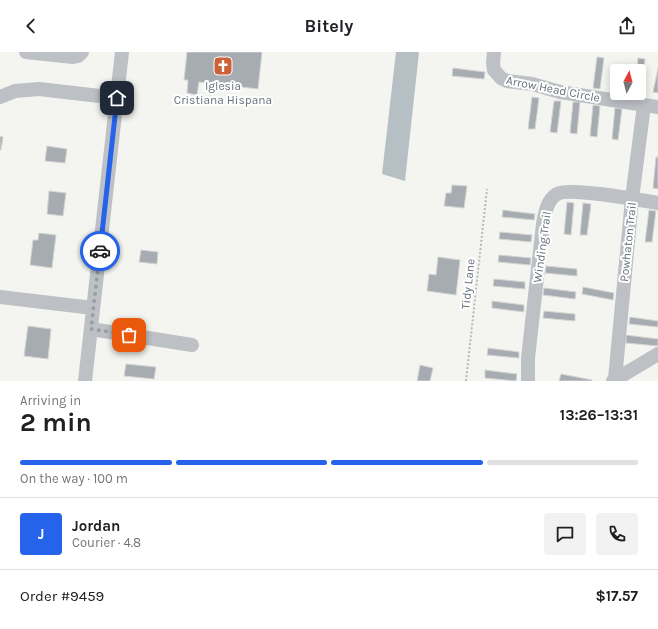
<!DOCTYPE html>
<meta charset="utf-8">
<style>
body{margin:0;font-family:Karla,sans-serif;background:#f2f2f2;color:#202124;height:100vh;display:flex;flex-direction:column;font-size:15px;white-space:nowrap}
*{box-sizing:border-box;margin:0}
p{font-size:13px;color:#757577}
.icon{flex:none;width:22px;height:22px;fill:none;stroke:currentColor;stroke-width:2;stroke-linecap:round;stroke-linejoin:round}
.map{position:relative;height:329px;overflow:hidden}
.side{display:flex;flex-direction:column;background:#fff;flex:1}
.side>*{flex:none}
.needle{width:26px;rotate:7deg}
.controls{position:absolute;left:610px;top:12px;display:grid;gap:8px}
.controls a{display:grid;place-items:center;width:36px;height:36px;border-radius:4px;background:#fff;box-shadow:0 2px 10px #0003;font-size:20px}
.pin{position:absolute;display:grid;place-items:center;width:34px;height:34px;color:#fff;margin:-17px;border-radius:8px;box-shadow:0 2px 6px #0006}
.courier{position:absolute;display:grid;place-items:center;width:40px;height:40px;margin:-20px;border:3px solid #2563eb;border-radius:50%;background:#fff;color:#222;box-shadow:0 1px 5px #0007}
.head em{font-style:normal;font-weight:700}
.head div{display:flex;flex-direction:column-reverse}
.head{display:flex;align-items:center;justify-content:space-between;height:68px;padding:0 20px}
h1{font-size:26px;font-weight:700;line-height:30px}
.bar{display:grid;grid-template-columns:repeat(4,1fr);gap:6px 4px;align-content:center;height:48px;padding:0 20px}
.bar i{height:5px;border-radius:3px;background:#e0e0e0}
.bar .on{background:#2563eb}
.bar p{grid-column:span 4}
.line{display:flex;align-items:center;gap:10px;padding:0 20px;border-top:1px solid #e0e0e0}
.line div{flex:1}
.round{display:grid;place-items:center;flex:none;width:42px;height:42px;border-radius:4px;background:#f2f2f2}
header{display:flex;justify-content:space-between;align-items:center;height:52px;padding:0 20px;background:#fff;font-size:18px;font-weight:700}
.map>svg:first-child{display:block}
</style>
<header><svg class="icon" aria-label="back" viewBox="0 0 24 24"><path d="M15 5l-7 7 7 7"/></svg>Bitely<svg class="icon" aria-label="share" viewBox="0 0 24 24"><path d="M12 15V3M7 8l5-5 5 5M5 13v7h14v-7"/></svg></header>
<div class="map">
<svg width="658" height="329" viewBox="0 0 658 329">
<rect width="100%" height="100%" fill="#f4f4f0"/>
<path fill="#b6c0c4" d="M396,0H419L405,129L382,122Z"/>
<path fill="#a6acb2" stroke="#d5d5d3" d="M187,0H262L258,37L199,30L197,43L187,41L188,28H184Z
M597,5L604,6L600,37L593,36Z
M638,6L645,7L642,38H639V19H637Z
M453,16L485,20L484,27L452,24Z
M658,16V41L653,40Z
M532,45L539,46L535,77H528Z
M554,49H561L557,81L550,80Z
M573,50H580L577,82L570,81Z
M593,53L600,54L597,85L590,84Z
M615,56L622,57L618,88L612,87Z
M0,84L3,85L1,98H0Z
M47,94L67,97L65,111L45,109Z
M656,105H658V137L653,136Z
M452,133L467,134L464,156L444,154L446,141H451Z
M49,139L66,141L63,164L47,162Z
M567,150L574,151L571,183L564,182Z
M583,151L591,152L587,183H580Z
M503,158L535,162L534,168L502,165Z
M649,158L656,159L652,190H645Z
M500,180L532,183L531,190L499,187Z
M39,181L56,183L52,216L30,213L33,188H38Z
M141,198L158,200L157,212L139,210Z
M499,203L531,206L530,213L498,210Z
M438,205L460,208L456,243L427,239L429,222L436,223Z
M546,214L577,217V224L545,221Z
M494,227L525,230V237L493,234Z
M583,235L614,241L613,248L582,242Z
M544,236L576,240L575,247L543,243Z
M492,249L524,253V260L492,256Z
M544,259L575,262V269L543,266Z
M630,265L658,269V275L629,272Z
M28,274L51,277L48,307L24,304Z
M626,283L658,287V294L626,291Z
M488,296L519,300V306L487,303Z
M126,312L156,315L154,327L124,324Z
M420,313L433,316L430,329H417Z
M485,318L517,322L516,329L485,326Z
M561,322L592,328V329H559Z"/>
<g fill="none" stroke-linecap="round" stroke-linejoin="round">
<path stroke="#b7b9bc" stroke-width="2" stroke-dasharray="2 2" stroke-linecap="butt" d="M466,329L487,137"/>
<path stroke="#bdc0c4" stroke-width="14" d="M26,0L73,5L78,4L82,0
M494,0L493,11L494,18L501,26L507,29L532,32L560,40L658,55
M0,45L15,39L39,37L117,46
M0,245L93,256
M91,277L192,293
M615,327L632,147L644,53
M85,329L122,0
M528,329V306L543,172C545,161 547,148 557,142C569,135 640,148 658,151
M613,329L658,302"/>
</g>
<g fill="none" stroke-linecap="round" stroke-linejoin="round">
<path stroke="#98a0a6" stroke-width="4" stroke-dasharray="0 7.2" d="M100,199L91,277L129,283"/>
<path stroke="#2563eb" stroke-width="5" d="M100,199L117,46"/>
</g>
<defs>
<g id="church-square" transform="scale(1)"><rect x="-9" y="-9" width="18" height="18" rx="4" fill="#cc6038" stroke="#fff"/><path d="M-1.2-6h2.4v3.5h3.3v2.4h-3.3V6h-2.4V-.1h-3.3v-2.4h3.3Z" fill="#fff"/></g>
</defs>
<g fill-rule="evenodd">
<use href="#church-square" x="223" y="14"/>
</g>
<g text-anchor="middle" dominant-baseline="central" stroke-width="4" stroke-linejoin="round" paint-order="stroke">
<g font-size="12" fill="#66727e" stroke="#fff">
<text x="223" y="34">Iglesia<tspan x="223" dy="14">Cristiana Hispana</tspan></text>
</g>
<g font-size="12" fill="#66727e" stroke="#fff">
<text transform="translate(553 37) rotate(11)">Arrow Head Circle</text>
<text transform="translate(628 190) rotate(-84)">Powhaton Trail</text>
<text transform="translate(542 195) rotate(-82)">Winding Trail</text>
<text transform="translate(468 232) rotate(-84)">Tidy Lane</text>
</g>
</g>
</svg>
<div class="controls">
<a><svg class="needle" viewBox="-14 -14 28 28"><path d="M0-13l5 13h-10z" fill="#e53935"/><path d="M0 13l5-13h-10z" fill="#757577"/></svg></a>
</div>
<div class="pin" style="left:129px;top:283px;background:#ea580c"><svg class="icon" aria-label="bag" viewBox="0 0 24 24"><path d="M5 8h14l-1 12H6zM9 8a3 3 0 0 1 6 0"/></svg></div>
<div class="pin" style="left:117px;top:46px;background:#1f2937"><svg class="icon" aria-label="home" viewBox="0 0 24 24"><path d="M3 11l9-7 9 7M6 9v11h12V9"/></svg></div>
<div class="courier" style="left:100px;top:199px"><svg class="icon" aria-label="car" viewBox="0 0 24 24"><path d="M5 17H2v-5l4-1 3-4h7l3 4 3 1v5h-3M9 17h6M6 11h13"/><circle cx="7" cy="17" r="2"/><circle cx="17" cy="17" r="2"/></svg></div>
</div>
<section class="side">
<div class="head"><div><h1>2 min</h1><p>Arriving in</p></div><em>13:26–13:31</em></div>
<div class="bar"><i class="on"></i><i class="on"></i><i class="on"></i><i></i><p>On the way · 100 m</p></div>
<div class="line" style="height:72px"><b class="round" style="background:#2563eb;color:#fff">J</b><div><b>Jordan</b><p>Courier · 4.8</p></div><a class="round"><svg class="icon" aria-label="chat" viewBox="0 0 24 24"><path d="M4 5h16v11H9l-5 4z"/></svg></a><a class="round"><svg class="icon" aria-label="phone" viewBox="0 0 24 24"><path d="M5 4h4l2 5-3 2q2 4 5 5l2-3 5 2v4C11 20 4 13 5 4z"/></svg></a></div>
<div class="line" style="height:52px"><div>Order #9459</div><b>$17.57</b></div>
</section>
